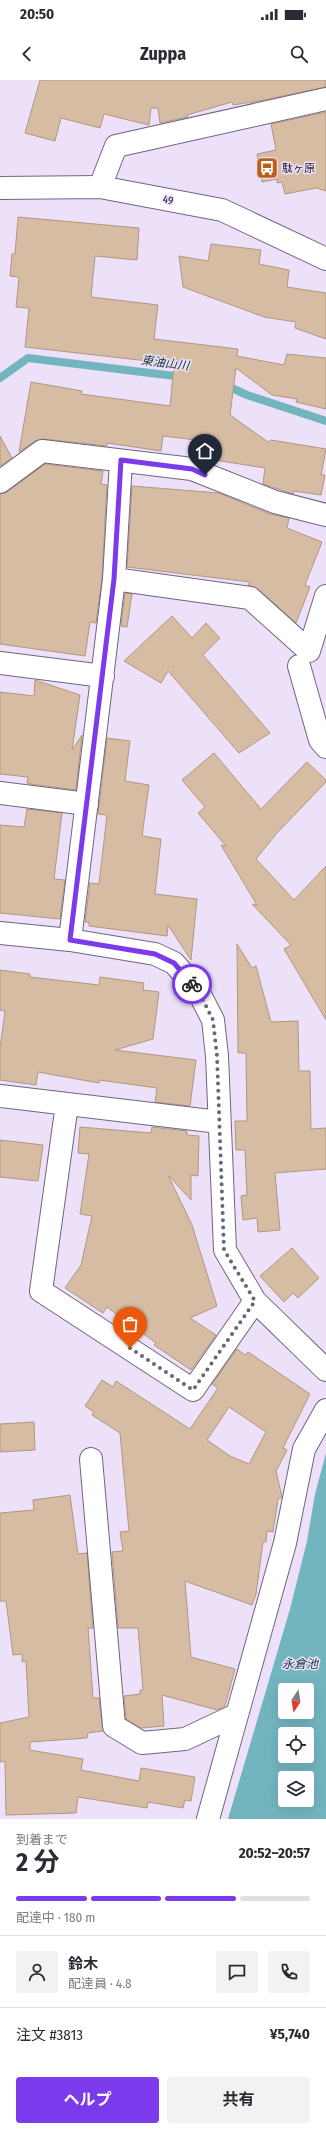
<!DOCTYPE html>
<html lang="ja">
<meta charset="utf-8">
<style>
body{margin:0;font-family:"Fira Sans Condensed","Noto Sans JP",sans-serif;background:#f2f2f3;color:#2b2b33;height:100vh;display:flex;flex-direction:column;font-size:15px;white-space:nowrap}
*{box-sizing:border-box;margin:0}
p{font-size:13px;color:#7c7c81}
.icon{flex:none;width:22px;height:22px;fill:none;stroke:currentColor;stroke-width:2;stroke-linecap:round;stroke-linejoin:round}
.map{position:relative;height:1739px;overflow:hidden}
.drawer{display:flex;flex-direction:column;background:#fff;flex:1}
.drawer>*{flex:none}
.needle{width:26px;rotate:192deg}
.controls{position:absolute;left:278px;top:1603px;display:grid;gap:8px}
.controls a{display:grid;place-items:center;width:36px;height:36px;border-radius:4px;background:#fff;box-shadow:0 4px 16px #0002;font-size:20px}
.pin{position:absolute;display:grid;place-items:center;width:34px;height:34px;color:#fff;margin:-41px -17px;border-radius:50% 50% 50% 0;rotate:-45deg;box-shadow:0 0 4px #0007}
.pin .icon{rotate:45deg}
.courier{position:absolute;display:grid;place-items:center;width:40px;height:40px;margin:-20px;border:3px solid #7c3aed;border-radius:50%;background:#fff;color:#222;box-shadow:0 1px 5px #0007}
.headline em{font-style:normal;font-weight:700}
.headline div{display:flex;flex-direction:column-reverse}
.headline{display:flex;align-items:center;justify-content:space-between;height:68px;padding:0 16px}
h1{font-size:26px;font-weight:700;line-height:30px}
.bar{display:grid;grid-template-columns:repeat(4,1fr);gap:6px 4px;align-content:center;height:48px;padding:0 16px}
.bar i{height:5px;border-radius:3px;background:#e1e1e2}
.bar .current{background:#7c3aed}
.bar p{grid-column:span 4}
.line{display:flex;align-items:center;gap:10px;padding:0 16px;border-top:1px solid #e1e1e2}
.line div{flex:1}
.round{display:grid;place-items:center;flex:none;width:42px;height:42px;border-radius:4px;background:#f2f2f3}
.cta{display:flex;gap:8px;margin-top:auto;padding:8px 16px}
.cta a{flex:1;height:46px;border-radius:4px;background:#7c3aed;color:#fff;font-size:16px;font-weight:700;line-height:46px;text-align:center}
.cta a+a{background:#f2f2f3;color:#2b2b33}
.status{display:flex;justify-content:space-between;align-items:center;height:28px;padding:0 20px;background:#fff;direction:ltr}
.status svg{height:11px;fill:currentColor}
header{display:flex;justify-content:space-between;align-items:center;height:52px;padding:0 16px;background:#fff;font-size:18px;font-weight:700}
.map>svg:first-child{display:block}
</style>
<div class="status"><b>20:50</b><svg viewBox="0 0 49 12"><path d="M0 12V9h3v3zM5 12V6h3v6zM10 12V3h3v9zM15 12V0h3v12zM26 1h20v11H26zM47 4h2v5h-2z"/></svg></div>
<header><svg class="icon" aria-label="back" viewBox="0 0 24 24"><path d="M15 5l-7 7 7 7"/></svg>Zuppa<svg class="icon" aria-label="search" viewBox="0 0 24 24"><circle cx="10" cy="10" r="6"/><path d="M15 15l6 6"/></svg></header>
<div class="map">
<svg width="326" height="1739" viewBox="0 0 326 1739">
<rect width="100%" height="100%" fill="#ede1fa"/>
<path fill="#73b5bf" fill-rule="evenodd" d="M326,1373V1739H228L290,1529L307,1461L315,1414ZM285,1610H307V1632H285ZM285,1654H307V1676H285ZM285,1698H307V1720H285Z"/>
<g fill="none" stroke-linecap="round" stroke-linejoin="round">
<path stroke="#73b5bf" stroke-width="8" d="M0,298L28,278L183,297
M223,304L247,315L326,341"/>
</g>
<path fill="#d7bca4" stroke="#b19780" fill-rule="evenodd" d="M40,0H326V7L259,21L233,25L232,22L187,35L188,37L160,43L158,28H151L149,45L104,34L100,48L61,38L55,61L25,53Z
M326,32V111L316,108L285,114L282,102L277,103V99L262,102L257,74L276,70L271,44Z
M18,137L139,148L137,180L95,176L91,217L158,225L154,259L238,269L237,276L284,285L287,274L326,278V329L296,322L297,319L272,315L236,288L230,335L268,362L271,360L326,369L321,395H325L321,415L294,411L293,414L263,404L265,388L202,378L204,361L163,356L161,371L107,363V366L43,359L35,361L19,372L31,302L82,311L81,314L170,326L174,284L25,267L29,228L16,227L19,197L10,196L12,174H15Z
M211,164L261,170L259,184L289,190L287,207L326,213V259L295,248L296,242L264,237L183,207L179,176L208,181Z
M0,356L12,378L0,386Z
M45,384L103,391L101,404L107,405L102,498L96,543L90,542L85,576L0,564V414L7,412Z
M132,406L219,413L270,434L289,438L287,448L322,462L305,505L310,507L296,543L258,509L248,505L250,502L127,487Z
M125,513L132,514L127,547L121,546Z
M172,536L192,558L206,543L220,558L203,575L270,653L239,673L168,591L161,603L124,581Z
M35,600L80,615L72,670L82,655L76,710L30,704L27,703L28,697L0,694V612L34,616Z
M107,658L130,661L125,701L149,705L142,756L161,759L155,814L197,819L191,880L168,845L167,856L89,846V842H85L90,803L99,804L107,735L98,734Z
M214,673L261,729L307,682L326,700V702L277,753L256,779L294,820L326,786V940L284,869L291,865L252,824L257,825L221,765L226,766L198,733L205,727L182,700Z
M27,729L62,733L54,799L65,800L60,839L0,833V745L24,747Z
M237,864L252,888L256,886L271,942L298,941L299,991H310L311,1049L326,1048V1089L275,1093L280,1150L258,1152L257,1138L243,1140L241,1116L247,1115L245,1070H236L235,1041H247L246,973H238Z
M0,890L30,894V897L99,905L100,897L144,903L143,910L159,912L153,959L115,970L196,980L190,1026L155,1022L157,1008L99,1000V1003L38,992L36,1005L0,1000V968L5,931L0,930Z
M80,1047L151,1053L152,1047L187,1051V1055L199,1056L198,1096L191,1095V1120L168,1095L192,1145L217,1226L190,1238L216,1255L191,1290L154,1265L156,1263L107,1227L103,1233L65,1208L81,1185L92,1136L80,1134L89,1074L78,1073Z
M0,1060L43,1065L38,1101L0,1097Z
M292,1168L319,1198L298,1218L293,1213L284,1222L260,1196Z
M237,1269L245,1275L248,1272L310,1314L283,1368L287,1370L276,1391L282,1417L278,1419L273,1452L267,1451L266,1462H263L256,1514L252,1525L185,1501L191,1577L235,1589L225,1626L217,1630L162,1615L164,1646L141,1648L126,1639L124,1616L140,1614V1610H143L138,1548H118L112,1472L123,1471L120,1452L129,1451L120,1353L92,1335L94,1332L85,1326L102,1300L113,1307L116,1301L190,1349L218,1308L212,1304ZM229,1327L266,1352L249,1384L230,1376L207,1360Z
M34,1342L35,1370L0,1372V1344Z
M70,1415L78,1474L87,1473L93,1548H88L93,1618H99L103,1651L88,1653L87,1658L30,1662V1670L83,1679L81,1690L139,1701L141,1688L195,1697L191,1721L185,1720L183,1728L148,1722L147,1728L78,1717L76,1733L6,1735L5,1681L0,1682V1643L29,1637L26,1581L22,1582V1574L13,1575L6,1521H0V1433L34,1430L33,1420Z"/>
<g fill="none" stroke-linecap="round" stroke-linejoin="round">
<g stroke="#71647f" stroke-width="24">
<path id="street" d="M100,107L116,66L326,19
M0,402L42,371L192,389L275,422L326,435
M114,499L121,381
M326,516L309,571L250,518L114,499L70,860L155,874L174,883L197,909L213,940L217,976L225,1170L255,1221L326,1290
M0,583L103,596
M299,586L320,660L326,667
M0,713L87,724
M0,853L70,860
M0,1016L219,1042
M67,1024L41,1211L193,1310L255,1221
M91,1379L114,1646L142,1663L185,1659L236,1635
M208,1739L285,1463L304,1369L326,1330"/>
</g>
<g stroke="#71647f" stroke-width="24">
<path id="secondary" d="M0,108L100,107L222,130L326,179"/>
</g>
<use href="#street" stroke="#fff" stroke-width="22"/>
<use href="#secondary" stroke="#fff" stroke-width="22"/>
</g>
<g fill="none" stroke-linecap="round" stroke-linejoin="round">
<path stroke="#6c6475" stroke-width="4" stroke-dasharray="0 7.2" d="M130,1268L193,1310L255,1221L224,1170L217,976L213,940L198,910L192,904"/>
<path stroke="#7c3aed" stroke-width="5" d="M192,904L174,883L155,874L70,860L114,499L121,380L192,389L205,395"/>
</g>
<defs>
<g id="bus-square" transform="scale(1.15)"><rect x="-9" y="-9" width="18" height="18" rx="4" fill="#be5e1b" stroke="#ede1fa"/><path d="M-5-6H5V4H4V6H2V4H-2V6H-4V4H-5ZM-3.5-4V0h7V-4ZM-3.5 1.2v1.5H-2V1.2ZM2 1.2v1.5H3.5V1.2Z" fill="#fff"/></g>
</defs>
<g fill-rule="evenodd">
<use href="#bus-square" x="267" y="88"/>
</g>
<g text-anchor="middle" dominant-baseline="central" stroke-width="3" stroke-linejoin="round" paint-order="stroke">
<g font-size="11" fill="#27212d" stroke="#ede1fa" text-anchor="start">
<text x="282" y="88">駄ヶ原</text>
</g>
<g font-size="11" fill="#27212d" stroke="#ede1fa">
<text transform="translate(168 120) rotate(11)">49</text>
</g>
<g font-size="12" font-style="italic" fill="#123338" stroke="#ede1fa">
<text transform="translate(165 283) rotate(7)">東油山川</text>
<text x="300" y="1584">永倉池</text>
</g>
</g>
</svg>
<div class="controls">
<a><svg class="needle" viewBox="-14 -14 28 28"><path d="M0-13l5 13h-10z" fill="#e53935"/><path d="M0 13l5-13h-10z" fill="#7c7c81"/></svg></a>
<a><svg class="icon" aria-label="locate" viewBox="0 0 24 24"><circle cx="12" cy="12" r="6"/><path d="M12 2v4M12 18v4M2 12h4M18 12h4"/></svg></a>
<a><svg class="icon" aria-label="layers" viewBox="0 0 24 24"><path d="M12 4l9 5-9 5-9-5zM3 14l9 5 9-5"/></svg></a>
</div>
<div class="pin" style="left:130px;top:1268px;background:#ea580c"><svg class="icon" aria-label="bag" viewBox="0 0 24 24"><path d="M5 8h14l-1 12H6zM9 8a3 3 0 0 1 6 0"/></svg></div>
<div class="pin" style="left:205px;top:395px;background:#1f2937"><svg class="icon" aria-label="home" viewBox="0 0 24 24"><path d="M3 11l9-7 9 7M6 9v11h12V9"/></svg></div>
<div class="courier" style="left:192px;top:904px"><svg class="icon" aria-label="bike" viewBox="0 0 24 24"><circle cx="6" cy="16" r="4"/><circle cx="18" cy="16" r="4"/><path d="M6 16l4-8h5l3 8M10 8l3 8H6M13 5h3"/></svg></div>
</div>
<section class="drawer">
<div class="headline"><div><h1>2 分</h1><p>到着まで</p></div><em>20:52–20:57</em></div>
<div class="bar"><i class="current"></i><i class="current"></i><i class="current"></i><i></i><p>配達中 · 180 m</p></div>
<div class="line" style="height:72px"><a class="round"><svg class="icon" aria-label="person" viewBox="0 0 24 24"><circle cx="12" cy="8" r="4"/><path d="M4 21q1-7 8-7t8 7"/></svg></a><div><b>鈴木</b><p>配達員 · 4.8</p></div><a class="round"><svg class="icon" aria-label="chat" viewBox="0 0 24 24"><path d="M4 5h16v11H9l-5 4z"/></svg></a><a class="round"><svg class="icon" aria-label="phone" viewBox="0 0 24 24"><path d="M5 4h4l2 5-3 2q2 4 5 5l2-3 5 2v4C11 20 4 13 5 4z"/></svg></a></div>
<div class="line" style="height:52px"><div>注文 #3813</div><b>¥5,740</b></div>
<div class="cta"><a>ヘルプ</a><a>共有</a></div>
</section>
